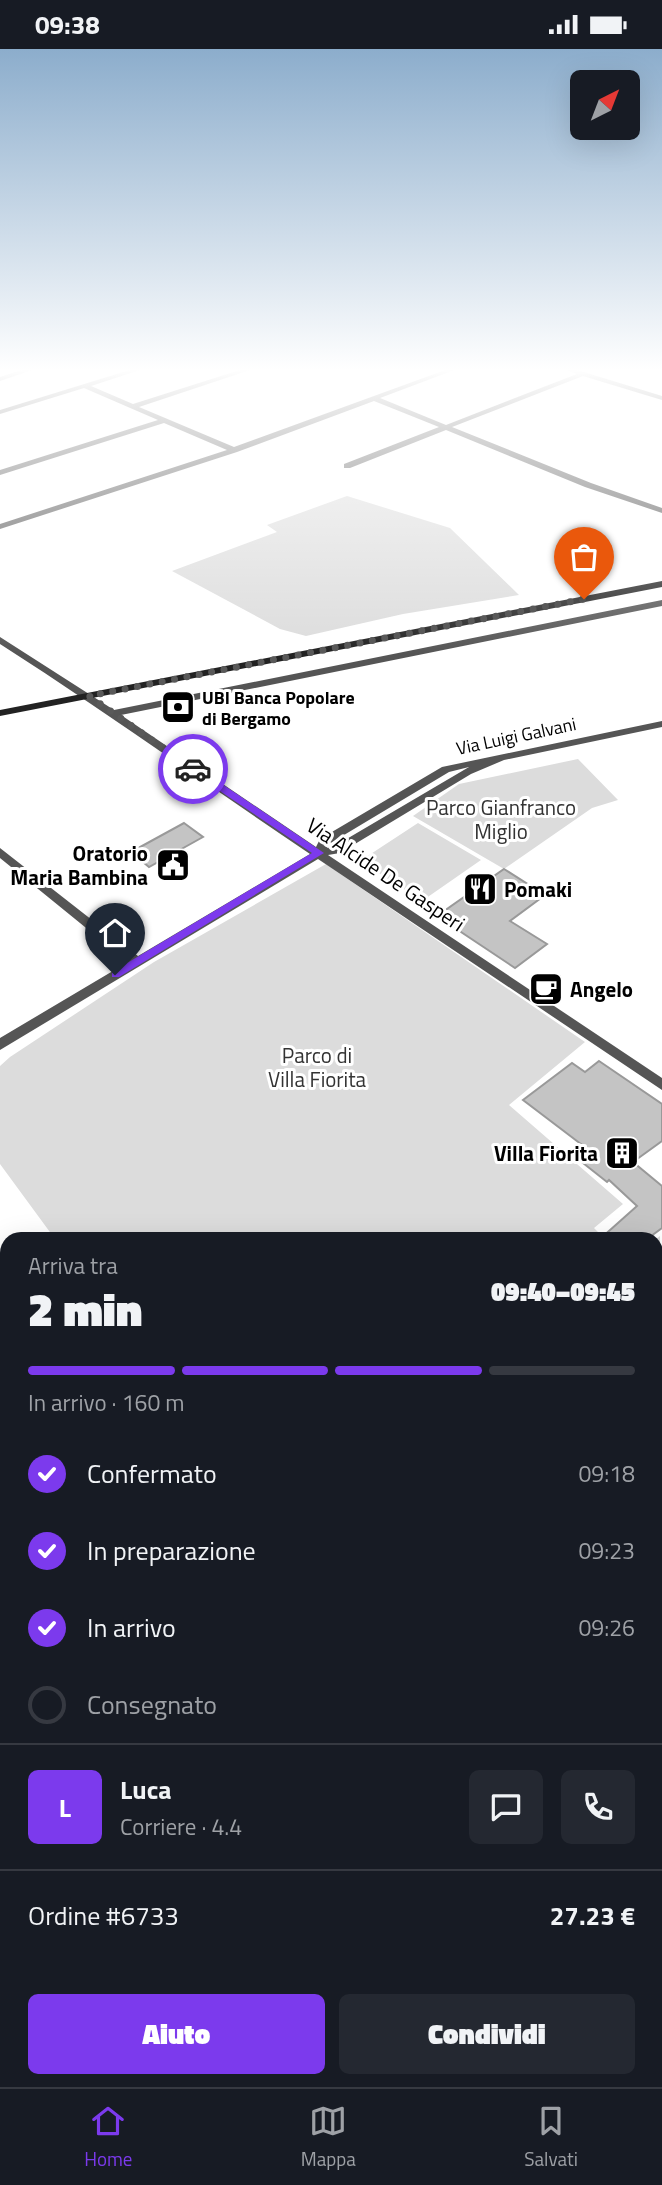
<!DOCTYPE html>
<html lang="it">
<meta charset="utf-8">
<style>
body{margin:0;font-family:"Titillium Web",sans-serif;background:#242831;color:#f1f3f6;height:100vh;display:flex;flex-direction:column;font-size:26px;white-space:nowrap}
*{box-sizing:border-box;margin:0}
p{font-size:23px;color:#9ea1a6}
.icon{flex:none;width:38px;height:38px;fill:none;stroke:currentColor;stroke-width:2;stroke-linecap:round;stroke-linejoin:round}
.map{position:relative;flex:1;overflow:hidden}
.panel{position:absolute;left:0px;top:1183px;width:663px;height:856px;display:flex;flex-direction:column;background:#171b24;border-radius:21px 21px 0 0;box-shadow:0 7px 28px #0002}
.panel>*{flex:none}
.needle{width:46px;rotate:42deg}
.tools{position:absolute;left:570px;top:21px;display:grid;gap:14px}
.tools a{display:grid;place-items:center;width:70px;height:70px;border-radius:10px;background:#171b24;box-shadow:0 7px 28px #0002;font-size:35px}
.pin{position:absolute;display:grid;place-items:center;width:60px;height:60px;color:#fff;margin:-72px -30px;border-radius:50% 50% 50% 0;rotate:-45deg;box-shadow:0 0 7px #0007}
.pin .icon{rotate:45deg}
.courier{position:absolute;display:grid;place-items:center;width:70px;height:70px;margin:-35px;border:5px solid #7c3aed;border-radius:50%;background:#fff;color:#222;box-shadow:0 2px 9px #0007}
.summary em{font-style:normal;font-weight:800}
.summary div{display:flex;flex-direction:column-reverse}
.summary{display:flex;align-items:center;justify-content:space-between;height:119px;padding:0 28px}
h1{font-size:46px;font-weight:800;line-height:52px}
.bar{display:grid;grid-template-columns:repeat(4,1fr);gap:10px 7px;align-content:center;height:84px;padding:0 28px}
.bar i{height:9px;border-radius:5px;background:#363941}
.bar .current{background:#7c3aed}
.bar p{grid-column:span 4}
.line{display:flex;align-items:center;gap:18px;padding:0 28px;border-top:2px solid #363941}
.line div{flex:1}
.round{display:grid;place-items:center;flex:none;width:74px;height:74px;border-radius:10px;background:#242831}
ol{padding:0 28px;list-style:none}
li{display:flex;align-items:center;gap:21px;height:77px}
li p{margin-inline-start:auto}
li .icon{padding:7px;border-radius:50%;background:#7c3aed;color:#fff;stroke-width:4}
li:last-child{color:#9ea1a6}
li i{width:38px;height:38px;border:4px solid #363941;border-radius:50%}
.action{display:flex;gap:14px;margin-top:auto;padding:14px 28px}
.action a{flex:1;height:80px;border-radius:10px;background:#7c3aed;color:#fff;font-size:28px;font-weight:800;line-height:80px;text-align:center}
.action a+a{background:#242831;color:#f1f3f6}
.status{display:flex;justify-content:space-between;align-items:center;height:49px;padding:0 35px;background:#171b24;direction:ltr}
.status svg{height:19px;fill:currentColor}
.tab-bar{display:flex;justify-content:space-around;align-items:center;height:98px;border-top:2px solid #363941;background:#171b24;font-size:19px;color:#9ea1a6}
.tab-bar a{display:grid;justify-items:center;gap:4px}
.tab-bar .current{color:#7c3aed}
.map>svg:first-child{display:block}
</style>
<div class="status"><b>09:38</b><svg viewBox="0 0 49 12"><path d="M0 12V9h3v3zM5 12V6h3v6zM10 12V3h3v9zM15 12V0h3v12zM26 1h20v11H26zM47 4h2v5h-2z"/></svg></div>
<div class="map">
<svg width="662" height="2038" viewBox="0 0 662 2038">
<rect width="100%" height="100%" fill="#fff"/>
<path fill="#dcdcdc" d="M347,447L450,479L519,546L403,565L306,587L280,580L172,522L277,483L267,476Z
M578,710L618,751L592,759L504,820L413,767L459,735Z
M418,774L481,811L422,852L360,812Z
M326,815L585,993L509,1056L623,1155L594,1179L605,1190H55L0,1115V1017L10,1008L154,913Z
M660,1187L662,1474L656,1480V1190Z"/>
<path fill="#c4c4c4" stroke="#999" stroke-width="2" d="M184,774L203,788L149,818L131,803Z
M504,820L545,846L510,872L547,895L515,919L437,867Z
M599,1012L662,1055V1092L633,1113L662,1137V1179L647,1190H600L637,1157L609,1131L607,1133L583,1114L594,1105L523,1051L572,1014L585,1023Z"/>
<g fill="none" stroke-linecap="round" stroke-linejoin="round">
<path fill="#555" fill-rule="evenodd" d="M25,320H35L0,332V328Z
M133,320H143L91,337L133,355L243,320H253L139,358L234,398L448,320H457L380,349L446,376L577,325L564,320H574L662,347V351L583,327L452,378L591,434L662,459V464L585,438L446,381L350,419H344V415L439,378L374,352L237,403L0,480V475L227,401L164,374L0,426V421L158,371L84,339L0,365V361Z
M662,551V557L121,666L316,798L320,790L442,718L662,672V678L504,711L471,725L340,804L328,806L662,1029V1041L318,810L0,1001V989L128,913L0,809V799L138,907L310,805C206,735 105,662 0,595V588L114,661ZM469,718L333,798L327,799L329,795L449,723Z
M7,1338V1357L0,1360V1341Z
M0,1860L7,1862V1894L0,1891Z
M67,2032H92L94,2038H69Z"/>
<path fill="#222" fill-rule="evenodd" d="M662,532V538L0,667V661Z"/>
</g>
<linearGradient id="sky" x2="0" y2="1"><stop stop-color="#8cadcc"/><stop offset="0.53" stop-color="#fff"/><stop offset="1" stop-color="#fff" stop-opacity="0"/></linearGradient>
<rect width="662" height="605" fill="url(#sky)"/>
<path fill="#7c3aed" d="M190,718H197L324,804L119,928H112V923L312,804L190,722Z"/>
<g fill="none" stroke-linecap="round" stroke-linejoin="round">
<path stroke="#595959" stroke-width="7" stroke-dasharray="0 12.6" d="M193,720L89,647L584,550"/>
</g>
<defs>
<g id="bank-square" transform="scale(1.75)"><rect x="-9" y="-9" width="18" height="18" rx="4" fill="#000" stroke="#fff"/><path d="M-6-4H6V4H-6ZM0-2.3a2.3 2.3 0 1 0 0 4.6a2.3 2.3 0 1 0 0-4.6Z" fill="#fff"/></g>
<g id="civic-square" transform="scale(1.75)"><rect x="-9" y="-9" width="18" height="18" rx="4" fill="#000" stroke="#fff"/><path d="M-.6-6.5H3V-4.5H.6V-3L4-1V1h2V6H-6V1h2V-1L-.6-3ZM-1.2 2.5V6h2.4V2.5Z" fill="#fff"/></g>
<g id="restaurant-square" transform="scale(1.75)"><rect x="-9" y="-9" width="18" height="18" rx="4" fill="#000" stroke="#fff"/><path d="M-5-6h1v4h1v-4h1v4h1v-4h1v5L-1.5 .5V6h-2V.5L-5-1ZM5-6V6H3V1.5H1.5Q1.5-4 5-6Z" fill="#fff"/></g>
<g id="cafe-square" transform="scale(1.75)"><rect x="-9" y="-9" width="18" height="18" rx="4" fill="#000" stroke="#fff"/><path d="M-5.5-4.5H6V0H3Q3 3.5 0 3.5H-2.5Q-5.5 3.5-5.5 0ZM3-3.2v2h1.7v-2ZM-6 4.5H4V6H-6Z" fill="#fff"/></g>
<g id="building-square" transform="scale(1.75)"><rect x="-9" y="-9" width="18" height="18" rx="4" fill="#000" stroke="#fff"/><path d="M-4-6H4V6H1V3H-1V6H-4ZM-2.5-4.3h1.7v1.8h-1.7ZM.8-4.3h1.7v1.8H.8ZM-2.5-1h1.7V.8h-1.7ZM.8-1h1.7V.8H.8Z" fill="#fff"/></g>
</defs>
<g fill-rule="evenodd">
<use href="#bank-square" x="178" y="658"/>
<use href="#civic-square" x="173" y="816"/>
<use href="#restaurant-square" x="480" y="840"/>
<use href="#cafe-square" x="546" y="940"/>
<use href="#building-square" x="622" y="1104"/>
</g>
<g text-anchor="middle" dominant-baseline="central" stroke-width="6" stroke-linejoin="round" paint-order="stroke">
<g font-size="18" font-weight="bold" fill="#000" stroke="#fff" text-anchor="start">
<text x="202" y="648">UBI Banca Popolare<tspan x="202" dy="21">di Bergamo</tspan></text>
</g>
<g font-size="18" fill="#000" stroke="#fff">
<text transform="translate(516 687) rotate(-12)">Via Luigi Galvani</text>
</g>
<g font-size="21" fill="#333" stroke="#fff">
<text x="501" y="758">Parco Gianfranco<tspan x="501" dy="24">Miglio</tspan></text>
<text x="317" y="1006">Parco di<tspan x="317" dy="24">Villa Fiorita</tspan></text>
</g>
<g font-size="21" font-weight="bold" fill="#000" stroke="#fff" text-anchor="end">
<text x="148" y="804">Oratorio<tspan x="148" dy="24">Maria Bambina</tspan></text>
<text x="504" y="840" text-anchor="start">Pomaki</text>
<text x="570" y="940" text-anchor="start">Angelo</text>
<text x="598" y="1104">Villa Fiorita</text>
</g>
<g font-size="21" fill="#000" stroke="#fff">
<text transform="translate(386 825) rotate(34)">Via Alcide De Gasperi</text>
</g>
</g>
</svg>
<div class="tools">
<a><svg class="needle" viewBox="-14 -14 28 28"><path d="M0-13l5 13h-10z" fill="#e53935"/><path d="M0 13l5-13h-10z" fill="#9ea1a6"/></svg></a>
</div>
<div class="pin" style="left:584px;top:550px;background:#ea580c"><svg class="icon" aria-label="bag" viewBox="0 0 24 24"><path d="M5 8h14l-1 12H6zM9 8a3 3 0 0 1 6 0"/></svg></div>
<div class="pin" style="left:115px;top:926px;background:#1f2937"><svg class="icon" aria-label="home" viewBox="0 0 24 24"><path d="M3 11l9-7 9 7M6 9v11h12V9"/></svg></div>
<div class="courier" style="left:193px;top:720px"><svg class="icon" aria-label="car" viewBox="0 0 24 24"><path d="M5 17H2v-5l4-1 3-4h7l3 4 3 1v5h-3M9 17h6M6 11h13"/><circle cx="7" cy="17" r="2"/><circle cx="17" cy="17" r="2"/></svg></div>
<section class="panel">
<div class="summary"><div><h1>2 min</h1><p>Arriva tra</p></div><em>09:40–09:45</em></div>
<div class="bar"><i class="current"></i><i class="current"></i><i class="current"></i><i></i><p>In arrivo · 160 m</p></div>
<ol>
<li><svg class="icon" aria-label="check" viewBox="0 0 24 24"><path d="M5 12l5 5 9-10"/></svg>Confermato<p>09:18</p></li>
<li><svg class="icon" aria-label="check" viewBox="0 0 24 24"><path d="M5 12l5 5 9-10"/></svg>In preparazione<p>09:23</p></li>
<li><svg class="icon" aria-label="check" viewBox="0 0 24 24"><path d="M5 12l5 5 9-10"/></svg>In arrivo<p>09:26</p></li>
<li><i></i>Consegnato</li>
</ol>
<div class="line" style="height:126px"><b class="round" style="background:#7c3aed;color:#fff">L</b><div><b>Luca</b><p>Corriere · 4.4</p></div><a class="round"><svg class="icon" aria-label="chat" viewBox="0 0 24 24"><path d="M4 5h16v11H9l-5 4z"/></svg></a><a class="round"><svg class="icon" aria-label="phone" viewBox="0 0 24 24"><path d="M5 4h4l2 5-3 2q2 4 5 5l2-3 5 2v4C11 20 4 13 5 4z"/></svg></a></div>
<div class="line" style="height:91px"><div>Ordine #6733</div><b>27.23 €</b></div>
<div class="action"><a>Aiuto</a><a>Condividi</a></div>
</section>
</div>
<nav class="tab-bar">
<a class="current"><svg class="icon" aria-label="home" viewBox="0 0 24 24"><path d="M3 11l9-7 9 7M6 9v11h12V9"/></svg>Home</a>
<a><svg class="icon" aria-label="map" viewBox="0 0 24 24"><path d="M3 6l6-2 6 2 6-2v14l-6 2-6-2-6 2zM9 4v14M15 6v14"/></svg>Mappa</a>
<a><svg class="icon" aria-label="saved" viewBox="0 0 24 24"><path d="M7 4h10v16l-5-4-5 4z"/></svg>Salvati</a>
</nav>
